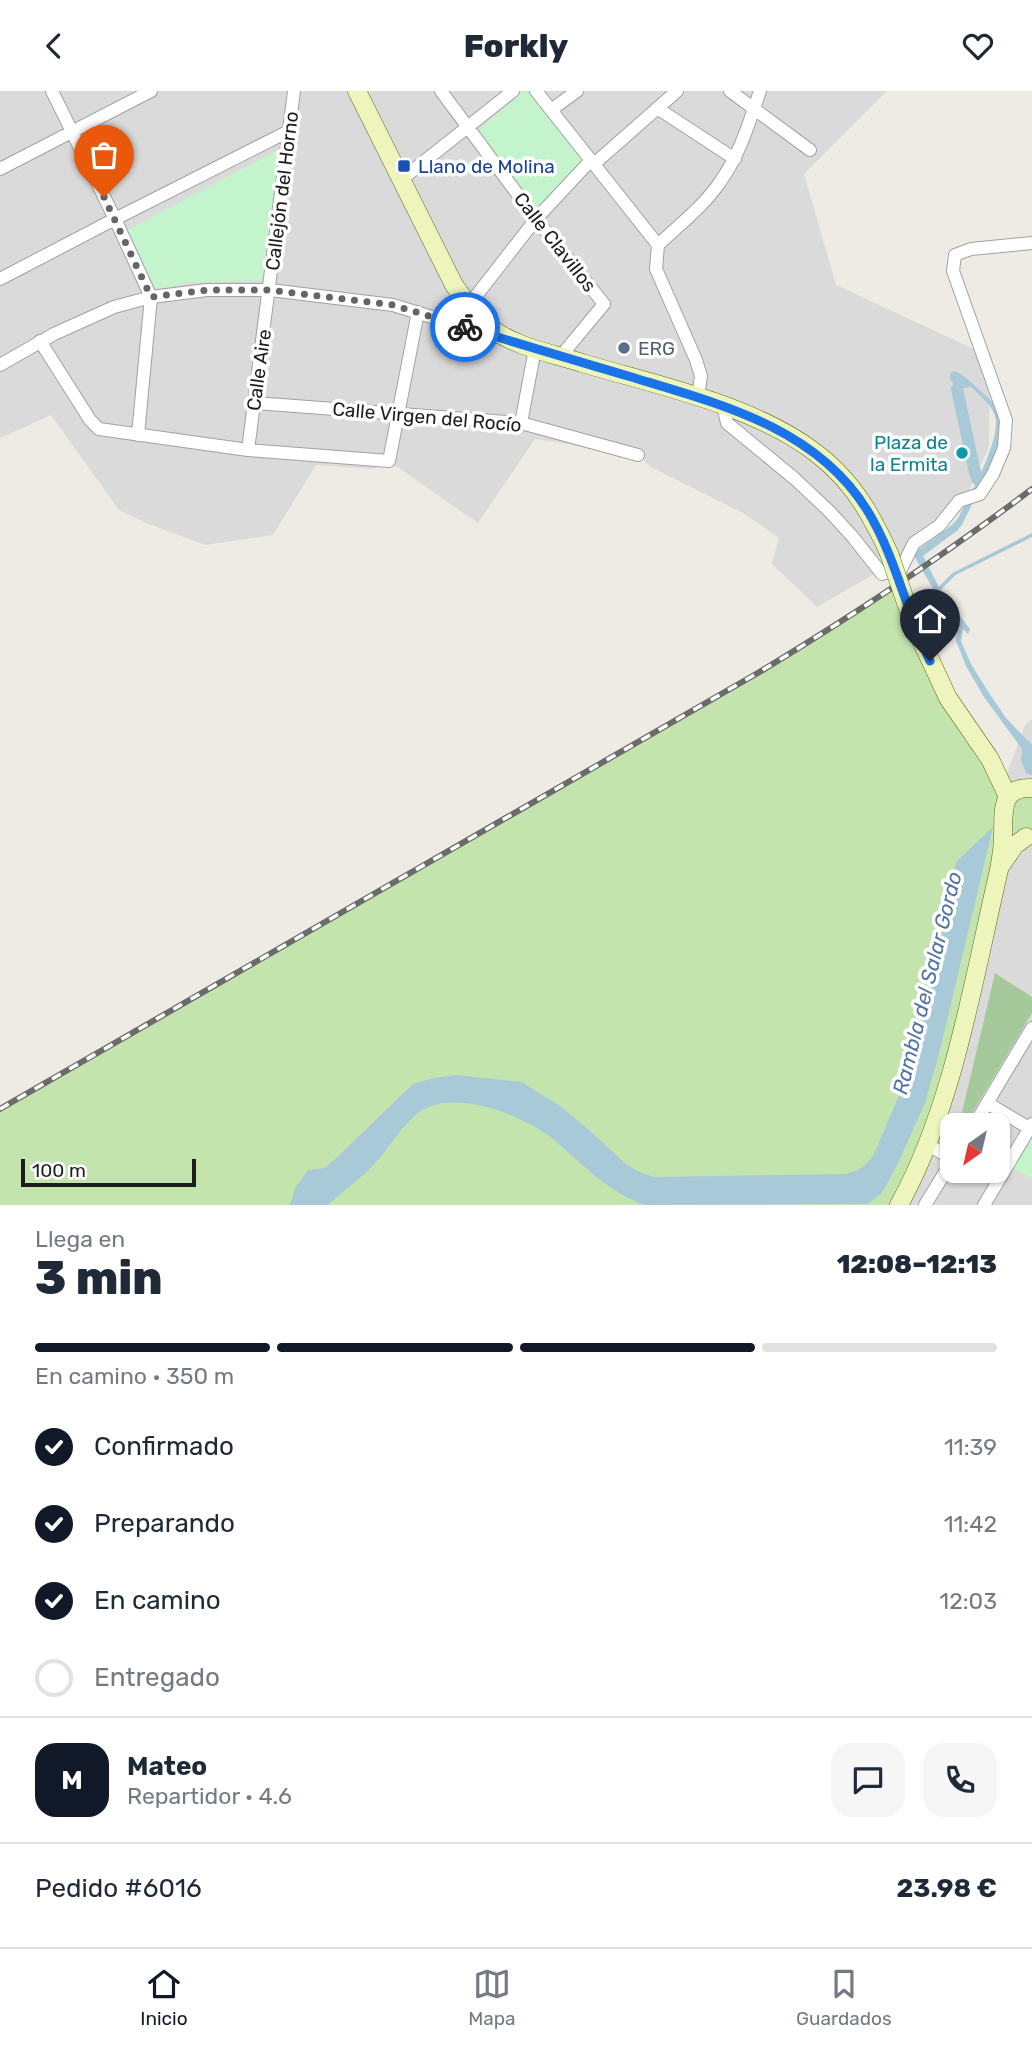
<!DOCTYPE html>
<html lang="es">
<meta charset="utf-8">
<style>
body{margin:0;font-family:Rubik,sans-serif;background:#f6f6f7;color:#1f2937;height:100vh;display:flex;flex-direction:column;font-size:26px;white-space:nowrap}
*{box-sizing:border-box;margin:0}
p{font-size:23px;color:#747a83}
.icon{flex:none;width:38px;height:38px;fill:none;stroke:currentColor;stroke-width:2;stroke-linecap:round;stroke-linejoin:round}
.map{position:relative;height:1114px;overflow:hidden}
.drawer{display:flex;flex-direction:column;background:#fff;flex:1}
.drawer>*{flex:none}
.needle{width:46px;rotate:214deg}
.tools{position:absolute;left:940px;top:1022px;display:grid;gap:14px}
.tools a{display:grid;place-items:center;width:70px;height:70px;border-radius:14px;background:#fff;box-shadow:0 2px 5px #0004;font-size:35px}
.scale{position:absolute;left:21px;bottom:18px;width:175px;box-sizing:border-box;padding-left:7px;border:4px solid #1d1d1d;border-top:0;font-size:19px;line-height:24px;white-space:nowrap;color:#1d1d1d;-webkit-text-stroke:5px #fff;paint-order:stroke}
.pin{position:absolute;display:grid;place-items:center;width:60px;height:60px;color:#fff;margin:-72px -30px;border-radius:50% 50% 50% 0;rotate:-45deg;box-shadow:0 0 7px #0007}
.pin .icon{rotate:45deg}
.courier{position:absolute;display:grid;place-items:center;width:70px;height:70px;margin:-35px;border:5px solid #1a73e8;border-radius:50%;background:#fff;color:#222;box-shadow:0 2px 9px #0007}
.headline em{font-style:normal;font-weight:800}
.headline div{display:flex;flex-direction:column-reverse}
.headline{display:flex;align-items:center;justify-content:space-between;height:119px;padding:0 35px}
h1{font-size:46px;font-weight:800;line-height:52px}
.bar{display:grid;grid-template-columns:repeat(4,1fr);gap:10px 7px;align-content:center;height:84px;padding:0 35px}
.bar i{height:9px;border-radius:5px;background:#e0e1e3}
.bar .active{background:#111827}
.bar p{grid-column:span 4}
.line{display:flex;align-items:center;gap:18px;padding:0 35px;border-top:2px solid #e0e1e3}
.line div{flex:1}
.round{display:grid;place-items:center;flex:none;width:74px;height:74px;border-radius:21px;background:#f6f6f7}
ol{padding:0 35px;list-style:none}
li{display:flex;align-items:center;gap:21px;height:77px}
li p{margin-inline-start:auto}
li .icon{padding:7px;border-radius:50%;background:#111827;color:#fff;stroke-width:4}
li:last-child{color:#747a83}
li i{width:38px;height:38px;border:4px solid #e0e1e3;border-radius:50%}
header{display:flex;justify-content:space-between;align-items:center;height:91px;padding:0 35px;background:#fff;font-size:32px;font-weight:800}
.menu{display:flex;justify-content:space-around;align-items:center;height:98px;border-top:2px solid #e0e1e3;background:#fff;font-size:19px;color:#747a83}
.menu a{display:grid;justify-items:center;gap:4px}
.menu .active{color:#111827}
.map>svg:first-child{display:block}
</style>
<header><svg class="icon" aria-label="back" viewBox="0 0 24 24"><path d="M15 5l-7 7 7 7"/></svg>Forkly<svg class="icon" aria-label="heart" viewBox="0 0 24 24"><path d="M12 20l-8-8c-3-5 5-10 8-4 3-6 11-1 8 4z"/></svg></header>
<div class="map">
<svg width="1032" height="1114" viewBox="0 0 1032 1114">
<rect width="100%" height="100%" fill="#eeebe4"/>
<path fill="#dbdada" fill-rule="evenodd" d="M0,0H887L804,83L836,194L976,259L990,289L989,356L969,400L921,456L817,516L772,473L779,447L743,422L651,376L638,364L535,348L478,432L389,370L374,378L316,374L273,444L205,454L146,432L119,419L51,324L0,347Z
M1032,628V1114H897L994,718L1025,634ZM952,1034H998V1080H952Z"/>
<path fill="#c4e4ae" d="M900,493L1007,705L948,993L897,1114H0V1018L640,650Z
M1032,699V744L1023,743L1010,736L1006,714Z"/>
<path fill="#a6c99c" d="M995,882L1032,906V922L965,1034H959Z"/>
<path fill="#c4f4cc" d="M524,0H528L586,69L535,120L476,41Z
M278,59L265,189L185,192L156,199L127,139Z
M1032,1047V1088L1014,1077Z"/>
<path fill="#a8c9d8" d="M953,280C963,282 972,292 979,299C986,305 999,314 1000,324C1005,356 976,403 963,432L958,439L923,465L942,502L970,538L968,543L963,538L961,550L971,573L989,602L1006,627L1032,654V684L1026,682L1021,669L1022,658L984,606L966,575L956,550L958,531L938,506L914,465L915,461L953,433L958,427C969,406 1002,347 995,325C992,314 979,304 971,296L957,298L950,288V283Z
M993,736L940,959L925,1012L898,1072L882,1102L867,1113L644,1114C607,1100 582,1073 553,1048C523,1024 453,996 418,1022C401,1035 391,1055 376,1071C362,1087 344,1099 328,1114H290L296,1095L308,1079L324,1077L333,1070L413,993L434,987L455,984L522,991L560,1015L588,1038L626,1073L637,1080L654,1086L845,1083C858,1080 865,1076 873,1065L901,1000L920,929L956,771Z"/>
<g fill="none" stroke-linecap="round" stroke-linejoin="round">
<path stroke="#a8c9d8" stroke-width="3.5" d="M938,499L954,483L1032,444"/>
<path stroke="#a8c9d8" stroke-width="12" d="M957,298L974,377L977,388L979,389"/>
<g stroke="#a1a1a1" stroke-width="14">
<path id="street" d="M52,0L115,128L151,206L138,344
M441,0L536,128L604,213L561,265
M536,0L658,154
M730,0L810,59
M657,17L735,68
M551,19L577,0
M594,73L677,0
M0,78L151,0
M402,88L513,0
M0,188L115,128L287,41
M469,214L536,128L591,69
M40,250L90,329L99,338L248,359L389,370L418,221
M0,274L54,243L114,216L151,206L207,199H270L393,214L496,246
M698,306L701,285L696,269L656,178L658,154C679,134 704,115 720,91C740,63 749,32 760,0
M255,312L521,332L638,364
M723,315L727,332L795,388L828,419L852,445L882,483L901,478L914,452L939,435L959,410L980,403L993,383L1004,357L1006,329L953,180L955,164L971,158L1032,152
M521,332L535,258
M248,359L294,0
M987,1012L1029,1037
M974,1034L1032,937
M927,1053L952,1068
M925,1114L952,1070
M984,1114L1032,1033"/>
</g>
<g stroke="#5a6b0e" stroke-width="19">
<path id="secondary" d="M357,0L454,194C464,208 474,224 488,235C514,256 551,262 582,272C656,294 754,314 816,362C841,381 862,408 876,436C881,445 886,455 890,465
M913,532L948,607L990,668L1008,706
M1002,773L1015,754L1026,746
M899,1114C954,1014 973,890 999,779C1001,768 1003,757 1003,745C1004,723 999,695 1032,697"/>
</g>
<use href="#street" stroke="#fff" stroke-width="12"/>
<use href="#secondary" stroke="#edf4bc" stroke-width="18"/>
<g stroke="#6b6b6b" stroke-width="6">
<path id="rail" d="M0,1018L756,583C851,526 943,465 1032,398"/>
</g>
<use href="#rail" stroke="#fff" stroke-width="3.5" stroke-dasharray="10" stroke-linecap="butt"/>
<g stroke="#5a6b0e" stroke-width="19" stroke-linecap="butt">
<path id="secondary-bridge" d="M890,465L913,532"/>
</g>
<use href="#secondary-bridge" stroke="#edf4bc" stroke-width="18"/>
</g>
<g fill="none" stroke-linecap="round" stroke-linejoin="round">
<path stroke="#666563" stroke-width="7" stroke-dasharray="0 12.6" d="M104,106L151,206L207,199H270L393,214L465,236"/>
<path stroke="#1a73e8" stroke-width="9" d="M465,236C519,253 574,269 628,285C716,312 815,335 867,419C896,466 906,521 930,570"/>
</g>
<rect fill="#1a4fb4" stroke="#fff" stroke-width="2.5" x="397" y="68" width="14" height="14" rx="3.5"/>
<circle fill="#5c6f8a" stroke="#fff" stroke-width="2.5" cx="624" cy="257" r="7"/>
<circle fill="#0f9aa8" stroke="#fff" stroke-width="2.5" cx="962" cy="362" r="7"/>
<g text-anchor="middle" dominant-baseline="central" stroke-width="7" stroke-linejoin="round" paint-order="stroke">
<g font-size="19" fill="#164399" stroke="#fff" text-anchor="start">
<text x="418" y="75">Llano de Molina</text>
</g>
<g font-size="19" fill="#1d1d1d" stroke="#fff">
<text transform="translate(282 100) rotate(-83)">Callejón del Horno</text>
<text transform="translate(555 151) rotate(52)">Calle Clavillos</text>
<text transform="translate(259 279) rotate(-82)">Calle Aire</text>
<text transform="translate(427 326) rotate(5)">Calle Virgen del Rocío</text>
</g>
<g font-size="19" fill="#4e5e75" stroke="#fff" text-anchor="start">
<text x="638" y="257">ERG</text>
</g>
<g font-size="19" fill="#0d838f" stroke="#fff" text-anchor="end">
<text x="948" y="351">Plaza de<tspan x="948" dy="22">la Ermita</tspan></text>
</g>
<g font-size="21" font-style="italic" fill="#5275a5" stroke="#fff">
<text transform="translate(927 892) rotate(-76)">Rambla del Salar Gordo</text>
</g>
</g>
</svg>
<div class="tools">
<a><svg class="needle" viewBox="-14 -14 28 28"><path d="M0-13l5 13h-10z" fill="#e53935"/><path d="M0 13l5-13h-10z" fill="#747a83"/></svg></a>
</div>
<div class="scale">100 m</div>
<div class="pin" style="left:104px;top:106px;background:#ea580c"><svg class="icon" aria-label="bag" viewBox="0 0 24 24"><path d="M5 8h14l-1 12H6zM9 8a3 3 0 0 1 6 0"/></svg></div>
<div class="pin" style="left:930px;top:570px;background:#1f2937"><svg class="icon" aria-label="home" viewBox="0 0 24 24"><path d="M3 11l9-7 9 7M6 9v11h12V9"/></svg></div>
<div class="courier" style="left:465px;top:236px"><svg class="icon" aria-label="bike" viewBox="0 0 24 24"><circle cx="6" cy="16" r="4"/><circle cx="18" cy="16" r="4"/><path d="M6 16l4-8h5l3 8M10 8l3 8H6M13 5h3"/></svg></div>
</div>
<section class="drawer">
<div class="headline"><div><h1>3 min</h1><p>Llega en</p></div><em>12:08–12:13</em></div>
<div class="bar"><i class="active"></i><i class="active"></i><i class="active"></i><i></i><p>En camino · 350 m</p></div>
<ol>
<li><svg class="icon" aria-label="check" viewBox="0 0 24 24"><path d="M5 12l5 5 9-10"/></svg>Confirmado<p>11:39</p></li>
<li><svg class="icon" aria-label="check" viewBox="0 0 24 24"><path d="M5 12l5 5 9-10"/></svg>Preparando<p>11:42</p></li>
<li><svg class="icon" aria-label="check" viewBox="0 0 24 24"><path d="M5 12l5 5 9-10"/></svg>En camino<p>12:03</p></li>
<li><i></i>Entregado</li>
</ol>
<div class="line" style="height:126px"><b class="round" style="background:#111827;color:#fff">M</b><div><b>Mateo</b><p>Repartidor · 4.6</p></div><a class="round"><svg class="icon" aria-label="chat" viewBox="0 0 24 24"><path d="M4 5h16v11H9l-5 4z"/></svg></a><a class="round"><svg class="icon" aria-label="phone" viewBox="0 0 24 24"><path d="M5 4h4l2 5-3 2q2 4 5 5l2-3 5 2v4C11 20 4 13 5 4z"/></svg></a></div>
<div class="line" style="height:91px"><div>Pedido #6016</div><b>23.98 €</b></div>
</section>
<nav class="menu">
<a class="active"><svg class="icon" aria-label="home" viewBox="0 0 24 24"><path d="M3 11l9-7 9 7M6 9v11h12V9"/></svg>Inicio</a>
<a><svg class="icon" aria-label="map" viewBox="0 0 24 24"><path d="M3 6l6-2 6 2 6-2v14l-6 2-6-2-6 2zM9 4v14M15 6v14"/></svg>Mapa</a>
<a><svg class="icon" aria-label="saved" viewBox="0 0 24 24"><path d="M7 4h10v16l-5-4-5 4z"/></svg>Guardados</a>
</nav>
